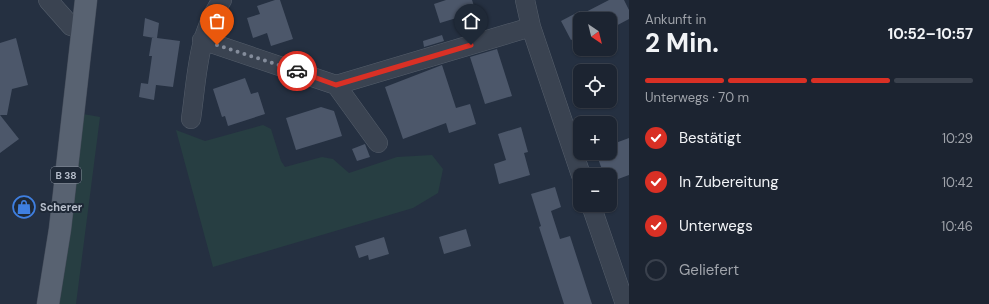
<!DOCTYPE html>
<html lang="de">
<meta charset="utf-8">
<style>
body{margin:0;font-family:"DM Sans",sans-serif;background:#29303d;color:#f1f3f6;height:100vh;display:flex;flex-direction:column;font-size:15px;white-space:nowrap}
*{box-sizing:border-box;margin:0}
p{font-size:13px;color:#a0a4ab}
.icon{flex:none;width:22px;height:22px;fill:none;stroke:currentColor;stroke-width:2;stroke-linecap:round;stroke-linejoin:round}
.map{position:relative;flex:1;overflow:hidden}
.side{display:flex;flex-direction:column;background:#1c2431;width:360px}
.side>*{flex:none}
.needle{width:26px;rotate:145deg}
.tools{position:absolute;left:573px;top:12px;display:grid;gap:8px}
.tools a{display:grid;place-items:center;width:44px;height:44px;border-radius:8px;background:#1c2431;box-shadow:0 1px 3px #0004,0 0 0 1px #3a414d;font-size:20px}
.pin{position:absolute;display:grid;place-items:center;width:34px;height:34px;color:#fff;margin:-41px -17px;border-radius:50% 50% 50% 0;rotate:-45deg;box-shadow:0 0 4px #0007}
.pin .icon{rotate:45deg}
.courier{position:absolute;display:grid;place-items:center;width:40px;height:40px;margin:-20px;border:3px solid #d93025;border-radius:50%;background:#fff;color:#222;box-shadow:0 1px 5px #0007}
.headline em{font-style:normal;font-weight:700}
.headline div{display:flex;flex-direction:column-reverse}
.headline{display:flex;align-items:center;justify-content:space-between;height:68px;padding:0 16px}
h1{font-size:26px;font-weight:700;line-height:30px}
.bar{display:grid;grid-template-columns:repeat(4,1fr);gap:6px 4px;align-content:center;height:48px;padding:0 16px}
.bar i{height:5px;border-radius:3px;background:#3a414d}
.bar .on{background:#d93025}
.bar p{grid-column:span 4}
ol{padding:0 16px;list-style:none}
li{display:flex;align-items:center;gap:12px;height:44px}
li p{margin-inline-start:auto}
li .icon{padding:4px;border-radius:50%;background:#d93025;color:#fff;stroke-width:4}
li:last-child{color:#a0a4ab}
li i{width:22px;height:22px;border:2px solid #3a414d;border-radius:50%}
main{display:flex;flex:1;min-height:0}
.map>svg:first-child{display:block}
</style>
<main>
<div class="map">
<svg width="629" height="304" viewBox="0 0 629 304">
<rect width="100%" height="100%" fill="#253041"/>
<path fill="#273e42" d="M83,114L100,117L76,304H58Z
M263,125L271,129L281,161L285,167L322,157L333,159L349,173L397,157L432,155L443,169L438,193L413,208L213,267L176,130L205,141Z"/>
<path fill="#4c576a" d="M275,0H280L293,39L271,46L267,33L253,38L247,18L260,14L257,6Z
M446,0H472L476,12L440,23L434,4Z
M609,0H624L629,10V19L612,28L610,19H580V36L571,40L561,21L580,11V15Z
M145,18L159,23L157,38L180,41L173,87L148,84L152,56H149L152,38H154L143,36Z
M442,35L444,41L424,47L423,41Z
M16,38L28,85L12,89L7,115H0V43Z
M497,49L512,96L485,104L470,57Z
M442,65L456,108L470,104L476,124L449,133L446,123L403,139L385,87Z
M245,78L251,94L258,92L265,114L228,126L225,116L222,117L213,89Z
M141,83L156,85L154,100L139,97Z
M321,107L334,111L342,136L296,150L286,118Z
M0,115L19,139L0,153Z
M521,127L528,152L524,153L530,175L499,184L494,164L506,160L498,134Z
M629,138V175L610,182V175H604L596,153H610V145Z
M365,144L370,157L357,161L352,149Z
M555,187L561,207L551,211L560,239L570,236L592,304H564L539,227L541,226L531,194Z
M466,229L471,246L444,254L439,237Z
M384,237L389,254L369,260L368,255L359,258L355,246Z"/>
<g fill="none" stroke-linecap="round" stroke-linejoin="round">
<g stroke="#555e6b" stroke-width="20">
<path id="minor" d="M48,0L71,26L83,30
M525,0L531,27L581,175
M202,40L336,85L378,143
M336,85L531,27
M191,119C197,78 197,35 222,0
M591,205L625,304"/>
</g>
<g stroke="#444c5a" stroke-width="23">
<path id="major" d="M48,304L60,229L86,0"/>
</g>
<use href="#minor" stroke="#3a4351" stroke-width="19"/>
<use href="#major" stroke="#586271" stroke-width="22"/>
</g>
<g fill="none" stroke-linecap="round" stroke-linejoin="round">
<path stroke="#848c9b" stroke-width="4" stroke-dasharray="0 7.2" d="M217,45L297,71"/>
<path stroke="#d93025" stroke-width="5" d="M297,71L336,85L471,45"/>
</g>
<defs>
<g id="shop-ring" transform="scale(1.15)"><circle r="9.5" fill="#1e2836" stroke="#3f7fe0" stroke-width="1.5"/><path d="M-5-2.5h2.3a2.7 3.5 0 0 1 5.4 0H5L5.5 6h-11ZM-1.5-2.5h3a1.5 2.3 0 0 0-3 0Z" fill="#3f7fe0"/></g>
</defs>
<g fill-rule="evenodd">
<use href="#shop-ring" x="24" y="207"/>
</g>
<g text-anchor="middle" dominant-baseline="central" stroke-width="4" stroke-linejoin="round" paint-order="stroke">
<rect fill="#1e2836" stroke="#89919e" stroke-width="1" x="51" y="167" width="30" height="16" rx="3"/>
<g font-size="10" font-weight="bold" fill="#b7becb">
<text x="66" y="175">B 38</text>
</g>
<g font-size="11" font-weight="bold" fill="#b7becb" stroke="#1e2836" text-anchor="start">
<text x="40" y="207">Scherer</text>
</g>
</g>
</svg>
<div class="tools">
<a><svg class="needle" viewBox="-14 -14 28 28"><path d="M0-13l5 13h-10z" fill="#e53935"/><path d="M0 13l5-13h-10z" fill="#a0a4ab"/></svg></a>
<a><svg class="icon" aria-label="locate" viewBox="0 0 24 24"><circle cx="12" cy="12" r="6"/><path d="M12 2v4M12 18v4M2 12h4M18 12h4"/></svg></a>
<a>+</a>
<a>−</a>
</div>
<div class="pin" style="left:217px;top:45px;background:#ea580c"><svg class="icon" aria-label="bag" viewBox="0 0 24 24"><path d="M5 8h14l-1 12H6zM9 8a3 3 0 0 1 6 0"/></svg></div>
<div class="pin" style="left:471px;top:45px;background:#1f2937"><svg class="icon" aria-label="home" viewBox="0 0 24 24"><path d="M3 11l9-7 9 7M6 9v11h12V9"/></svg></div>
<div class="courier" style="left:297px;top:71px"><svg class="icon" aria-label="car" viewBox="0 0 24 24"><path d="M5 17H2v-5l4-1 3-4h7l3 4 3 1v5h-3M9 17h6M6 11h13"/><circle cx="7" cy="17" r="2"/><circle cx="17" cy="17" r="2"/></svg></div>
</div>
<section class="side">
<div class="headline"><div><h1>2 Min.</h1><p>Ankunft in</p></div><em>10:52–10:57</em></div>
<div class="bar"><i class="on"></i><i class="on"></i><i class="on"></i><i></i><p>Unterwegs · 70 m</p></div>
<ol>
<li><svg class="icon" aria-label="check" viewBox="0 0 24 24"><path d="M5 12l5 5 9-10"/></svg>Bestätigt<p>10:29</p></li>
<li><svg class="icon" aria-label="check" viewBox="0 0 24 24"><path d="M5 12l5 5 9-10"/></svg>In Zubereitung<p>10:42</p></li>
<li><svg class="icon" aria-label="check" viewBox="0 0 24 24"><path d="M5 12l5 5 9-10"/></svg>Unterwegs<p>10:46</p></li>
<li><i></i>Geliefert</li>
</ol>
</section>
</main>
